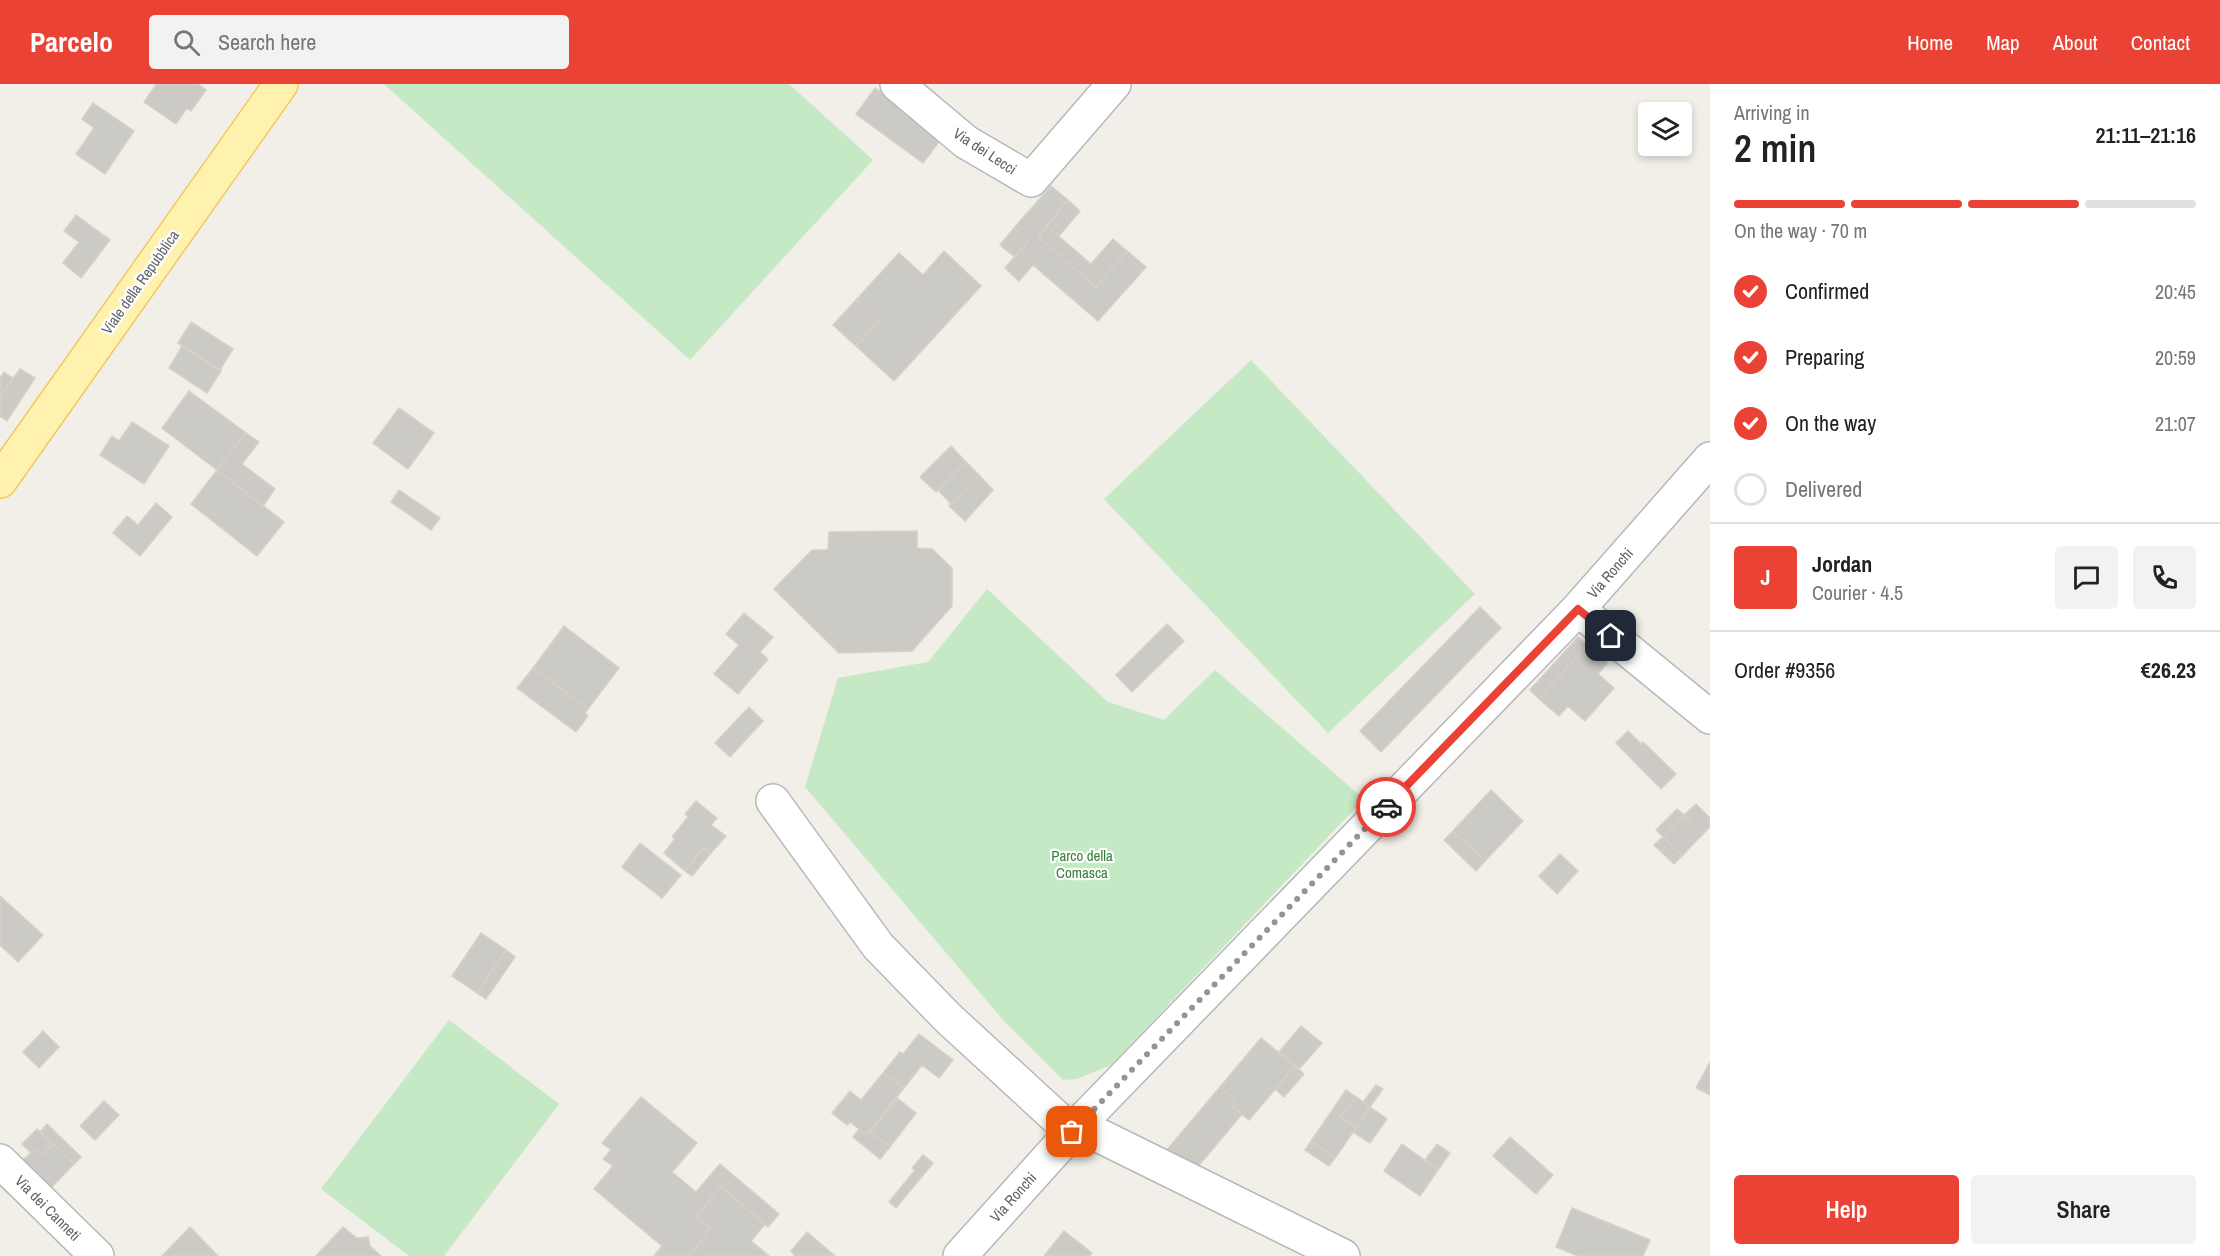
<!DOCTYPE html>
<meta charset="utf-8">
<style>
body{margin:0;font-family:"Archivo Narrow",sans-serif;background:#f2f2f2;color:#222;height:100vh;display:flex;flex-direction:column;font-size:22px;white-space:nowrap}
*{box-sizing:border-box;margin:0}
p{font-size:20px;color:#767676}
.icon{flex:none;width:33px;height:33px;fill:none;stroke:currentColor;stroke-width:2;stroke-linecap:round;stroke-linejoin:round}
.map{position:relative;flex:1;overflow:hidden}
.sheet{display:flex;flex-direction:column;background:#fff;width:510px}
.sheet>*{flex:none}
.tools{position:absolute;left:1638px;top:18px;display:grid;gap:12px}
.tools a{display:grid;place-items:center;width:54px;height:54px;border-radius:6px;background:#fff;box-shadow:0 3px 9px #0003;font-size:30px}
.pin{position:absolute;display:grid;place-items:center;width:51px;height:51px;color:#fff;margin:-26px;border-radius:12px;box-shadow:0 3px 9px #0006}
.courier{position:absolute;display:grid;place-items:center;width:60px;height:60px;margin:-30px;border:4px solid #ea4335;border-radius:50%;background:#fff;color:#222;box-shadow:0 2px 8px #0007}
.headline em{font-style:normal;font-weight:600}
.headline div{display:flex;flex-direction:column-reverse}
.headline{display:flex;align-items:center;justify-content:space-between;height:102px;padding:0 24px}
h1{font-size:39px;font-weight:600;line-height:45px}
.bar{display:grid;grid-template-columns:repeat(4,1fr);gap:9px 6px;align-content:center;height:72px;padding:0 24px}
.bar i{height:8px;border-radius:4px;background:#e0e0e0}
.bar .current{background:#ea4335}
.bar p{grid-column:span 4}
.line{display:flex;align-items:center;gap:15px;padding:0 24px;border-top:2px solid #e0e0e0}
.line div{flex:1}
.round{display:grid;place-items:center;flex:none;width:63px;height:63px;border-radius:6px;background:#f2f2f2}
ol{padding:0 24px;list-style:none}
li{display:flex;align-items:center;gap:18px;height:66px}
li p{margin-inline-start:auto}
li .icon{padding:6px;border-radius:50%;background:#ea4335;color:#fff;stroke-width:4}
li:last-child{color:#767676}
li i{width:33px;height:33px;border:3px solid #e0e0e0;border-radius:50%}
.primary-button{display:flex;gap:12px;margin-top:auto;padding:12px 24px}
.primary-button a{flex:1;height:69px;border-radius:6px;background:#ea4335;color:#fff;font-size:24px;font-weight:600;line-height:69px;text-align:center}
.primary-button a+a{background:#f2f2f2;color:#222}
header{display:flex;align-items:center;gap:36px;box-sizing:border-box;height:84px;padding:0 30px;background:#ea4335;color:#fff}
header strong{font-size:28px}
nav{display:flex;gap:33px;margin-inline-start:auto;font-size:21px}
.search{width:420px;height:54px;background:#f2f2f2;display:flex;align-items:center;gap:15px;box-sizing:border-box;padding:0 21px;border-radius:6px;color:#767676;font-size:22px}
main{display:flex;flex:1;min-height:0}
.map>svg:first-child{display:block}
</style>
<header>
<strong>Parcelo</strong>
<div class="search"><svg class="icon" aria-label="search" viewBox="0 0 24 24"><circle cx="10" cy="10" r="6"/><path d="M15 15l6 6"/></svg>Search here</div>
<nav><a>Home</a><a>Map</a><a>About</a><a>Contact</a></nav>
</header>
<main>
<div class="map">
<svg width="1710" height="1172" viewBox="0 0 1710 1172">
<rect width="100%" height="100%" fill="#f1efe8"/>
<path fill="#c5e8c5" d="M384,0H789L873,76L690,276Z
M1251,276L1475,510L1328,649L1104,415Z
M987,505L1108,618L1164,636L1215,586L1364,715L1111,981L1077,995L1063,996L1005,938L805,703L838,594L928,578Z
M449,936L559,1020L444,1172H409L321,1105Z"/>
<path fill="#cccac5" stroke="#d6d1c6" stroke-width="1.5" d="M154,0H198L206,6L191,27L187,24L176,40L144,18L156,1Z
M875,4L942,54L923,79L856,30Z
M93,19L134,47L105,90L76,70L94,44L82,35Z
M1051,102L1068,116L1038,153L1096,203L1127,167L1146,183L1098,237L1033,181L1019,197L1005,184L1029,156L1014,144Z
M1068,116L1080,127L1059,152L1047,142Z
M76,131L110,156L81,194L63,179L79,158L64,147Z
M1047,142L1091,180L1113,155L1127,167L1096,203L1038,153Z
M1014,144L1029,156L1015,173L1000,161Z
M944,167L981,202L894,297L856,262L879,238L856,216L899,169L923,191Z
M856,216L879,238L856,262L833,241Z
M191,238L233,265L220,286L178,259Z
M182,262L221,287L207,309L169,284Z
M20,285L35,294L7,337L0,332V313Z
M4,288L13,294L0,313V294Z
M189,307L246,349L217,386L162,344Z
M399,324L434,349L408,385L373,359Z
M132,338L169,362L144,400L100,371L112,352L119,357Z
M246,349L259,358L242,380L275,405L263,422L217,386Z
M951,362L966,378L936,408L920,393Z
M966,378L979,391L951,420L938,406Z
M217,386L284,438L257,472L191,420Z
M979,391L993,406L965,437L949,422Z
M399,406L440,434L431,446L391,418Z
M156,419L172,433L140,472L113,449L127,432L138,441Z
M917,447V464L932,465L952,484V522L912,567L839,569L774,505L812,466H828L829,448Z
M1480,523L1501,544L1381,668L1360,647Z
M744,529L773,553L760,568L768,575L738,610L714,590L739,561L726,550Z
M1167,540L1184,557L1132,608L1116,591Z
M564,542L619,584L588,625L533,584Z
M1578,553L1587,561L1539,615L1530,606Z
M1587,561L1607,579L1598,590L1614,604L1585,637L1568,622L1559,632L1539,615Z
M533,584L588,625L585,629L588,632L576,648L517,604Z
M749,623L763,637L730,673L715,659Z
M1628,647L1641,660L1643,658L1676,690L1661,705L1616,659Z
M1491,706L1523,737L1485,777L1453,747Z
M696,717L717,734L711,741L726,752L711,769L704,763L685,787L664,769L675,755L672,753L688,733L685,730Z
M1696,720L1710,734V743L1703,750L1684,731Z
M1677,725L1684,731L1663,753L1656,746Z
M1684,731L1703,750L1682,772L1663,753Z
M1453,747L1485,777L1476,787L1444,756Z
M1663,753L1682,772L1674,780L1654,761Z
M640,759L681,791L662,814L622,783Z
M704,763L711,769L692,792L685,787Z
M1560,770L1578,787L1557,810L1539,792Z
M0,812L43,851L18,878L0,861Z
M481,849L506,866L477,909L452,892Z
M506,866L515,873L486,915L477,909Z
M1301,942L1322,959L1299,985L1279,968Z
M43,947L59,963L39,984L23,968Z
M919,950L953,976L939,994L922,981L904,1004L883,989L900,968L903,970Z
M1261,954L1295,982L1249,1036L1231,1021L1235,1016L1220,1003Z
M1710,978V1011L1696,1004Z
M1295,982L1304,990L1284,1013L1275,1005Z
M883,989L904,1004L867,1051L850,1038L847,1041L832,1029L850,1007L861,1016Z
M1376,1001L1383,1005L1370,1023L1363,1018Z
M1220,1003L1235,1016L1231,1021L1242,1030L1196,1085L1185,1075L1181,1079L1166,1067Z
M1346,1006L1356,1013L1340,1033L1356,1044L1335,1074L1311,1057Z
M641,1013L697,1059L672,1088L696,1108L720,1080L779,1130L768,1143L720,1102L697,1133L711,1144L690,1172H654L662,1162L594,1105L613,1082L603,1075L611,1066L602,1059Z
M1356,1013L1370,1023L1356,1044L1340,1033Z
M897,1014L916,1029L890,1063L870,1048Z
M104,1017L119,1031L95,1056L80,1042Z
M1370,1023L1387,1035L1370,1059L1353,1048Z
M47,1040L81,1073L74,1080L40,1048Z
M37,1045L53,1060L41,1072L35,1065L31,1069L22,1060Z
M859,1045L867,1051L870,1048L890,1063L880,1075L853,1053Z
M1510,1053L1553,1091L1536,1110L1493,1072Z
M1311,1057L1335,1074L1329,1082L1305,1066Z
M53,1060L74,1080L40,1115L22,1077L35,1065L41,1072Z
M1402,1060L1438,1086L1420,1112L1384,1087Z
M1437,1060L1450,1069L1438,1086L1425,1076Z
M923,1071L933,1079L896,1124L889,1118L915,1086L912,1084Z
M720,1102L765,1140L751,1157L769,1172H690L711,1144L697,1133Z
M1572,1124L1650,1156L1643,1172H1578L1556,1163Z
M190,1143L218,1172H162Z
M343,1143L357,1154L368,1153L370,1162L381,1172H316Z
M1064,1147L1092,1169L1090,1172H1044Z
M807,1148L835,1172H795L791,1167Z"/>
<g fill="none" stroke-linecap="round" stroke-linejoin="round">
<g stroke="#b5b8bc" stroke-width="36">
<path id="minor" d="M897,0L966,58L1031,96L1114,0
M1578,525L1710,633
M773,717L878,862L948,934L1072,1048
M1078,1041L1343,1172
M0,1077L97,1172
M960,1172L1078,1041L1578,525L1710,375"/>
</g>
<g stroke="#f2c960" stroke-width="36">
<path id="major" d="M0,397L281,0"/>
</g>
<use href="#minor" stroke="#fff" stroke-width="33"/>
<use href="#major" stroke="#fff2af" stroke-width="33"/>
</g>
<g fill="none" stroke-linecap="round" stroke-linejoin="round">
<path stroke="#929495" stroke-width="6" stroke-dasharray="0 10.8" d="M1072,1048L1386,723"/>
<path stroke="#ea4335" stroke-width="8" d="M1386,723L1578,525L1611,552"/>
</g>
<g text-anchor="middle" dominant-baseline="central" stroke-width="4.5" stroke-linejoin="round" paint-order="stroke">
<g font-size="15" fill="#5f6368" stroke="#fff">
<text transform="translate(985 67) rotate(33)">Via dei Lecci</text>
<text transform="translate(140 198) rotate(-55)">Viale della Repubblica</text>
<text transform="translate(1610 489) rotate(-49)">Via Ronchi</text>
<text transform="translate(1013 1113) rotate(-48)">Via Ronchi</text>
<text transform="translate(48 1124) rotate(45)">Via dei Canneti</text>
</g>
<g font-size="15" fill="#348238" stroke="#fff">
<text x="1082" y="771">Parco della<tspan x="1082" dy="17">Comasca</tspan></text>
</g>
</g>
</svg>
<div class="tools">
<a><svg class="icon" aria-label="layers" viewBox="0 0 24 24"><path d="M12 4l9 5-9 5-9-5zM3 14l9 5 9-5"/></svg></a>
</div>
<div class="pin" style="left:1072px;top:1048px;background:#ea580c"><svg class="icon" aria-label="bag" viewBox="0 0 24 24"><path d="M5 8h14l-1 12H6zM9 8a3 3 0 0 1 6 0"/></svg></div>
<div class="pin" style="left:1611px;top:552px;background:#1f2937"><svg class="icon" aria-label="home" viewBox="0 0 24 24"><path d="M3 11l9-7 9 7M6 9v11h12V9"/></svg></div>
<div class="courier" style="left:1386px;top:723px"><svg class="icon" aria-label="car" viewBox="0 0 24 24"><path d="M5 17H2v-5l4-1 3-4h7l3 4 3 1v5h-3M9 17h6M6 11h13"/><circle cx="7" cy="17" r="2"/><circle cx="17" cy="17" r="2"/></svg></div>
</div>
<section class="sheet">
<div class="headline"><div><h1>2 min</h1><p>Arriving in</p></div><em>21:11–21:16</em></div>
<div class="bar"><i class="current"></i><i class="current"></i><i class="current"></i><i></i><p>On the way · 70 m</p></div>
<ol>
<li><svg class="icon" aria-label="check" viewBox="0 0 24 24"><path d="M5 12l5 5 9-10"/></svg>Confirmed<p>20:45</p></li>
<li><svg class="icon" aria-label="check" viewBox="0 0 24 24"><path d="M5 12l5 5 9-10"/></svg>Preparing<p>20:59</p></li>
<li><svg class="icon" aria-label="check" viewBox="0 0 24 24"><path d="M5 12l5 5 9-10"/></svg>On the way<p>21:07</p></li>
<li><i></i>Delivered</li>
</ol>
<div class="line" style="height:108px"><b class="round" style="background:#ea4335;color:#fff">J</b><div><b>Jordan</b><p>Courier · 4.5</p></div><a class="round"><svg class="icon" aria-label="chat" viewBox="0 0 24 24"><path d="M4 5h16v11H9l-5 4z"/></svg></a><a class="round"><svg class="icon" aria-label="phone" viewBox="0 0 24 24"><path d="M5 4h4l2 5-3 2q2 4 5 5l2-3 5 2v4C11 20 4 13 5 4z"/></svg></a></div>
<div class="line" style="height:78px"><div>Order #9356</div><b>€26.23</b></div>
<div class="primary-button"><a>Help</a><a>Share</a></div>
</section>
</main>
